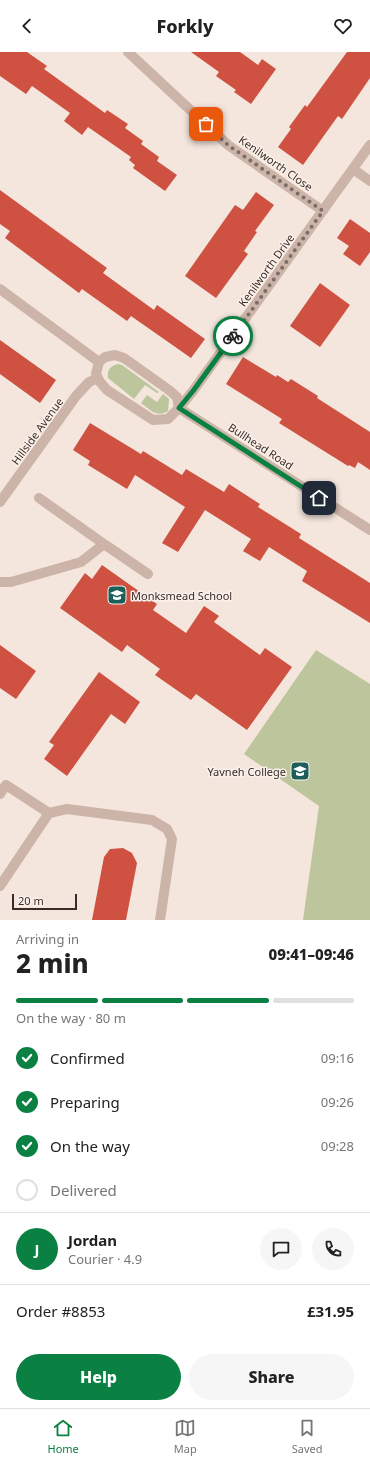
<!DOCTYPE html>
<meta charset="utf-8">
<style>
body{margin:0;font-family:"Noto Sans",sans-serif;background:#f6f6f6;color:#222;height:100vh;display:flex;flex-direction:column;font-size:15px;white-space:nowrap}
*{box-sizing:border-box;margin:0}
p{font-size:13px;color:#767676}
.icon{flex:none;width:22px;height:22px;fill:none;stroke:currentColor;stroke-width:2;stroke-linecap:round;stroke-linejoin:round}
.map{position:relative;height:868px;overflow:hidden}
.details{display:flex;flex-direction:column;background:#fff;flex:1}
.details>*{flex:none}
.scale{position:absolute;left:12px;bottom:10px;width:65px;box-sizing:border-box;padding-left:4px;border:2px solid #3a2c29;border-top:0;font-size:11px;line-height:14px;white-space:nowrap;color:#3a2c29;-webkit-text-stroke:3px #fbf1ea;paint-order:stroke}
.pin{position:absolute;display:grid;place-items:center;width:34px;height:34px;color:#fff;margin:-17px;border-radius:8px;box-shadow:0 2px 6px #0006}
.courier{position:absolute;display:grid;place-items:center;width:40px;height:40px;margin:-20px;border:3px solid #0b8043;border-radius:50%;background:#fff;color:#222;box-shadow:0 1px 5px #0007}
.head em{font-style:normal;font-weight:800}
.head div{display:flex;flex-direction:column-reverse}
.head{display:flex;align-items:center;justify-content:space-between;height:68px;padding:0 16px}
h1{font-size:26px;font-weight:800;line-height:30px}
.bar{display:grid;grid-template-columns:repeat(4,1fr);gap:6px 4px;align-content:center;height:48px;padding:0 16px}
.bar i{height:5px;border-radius:3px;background:#e0e0e0}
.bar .on{background:#0b8043}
.bar p{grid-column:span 4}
.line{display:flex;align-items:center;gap:10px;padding:0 16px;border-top:1px solid #e0e0e0}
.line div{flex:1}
.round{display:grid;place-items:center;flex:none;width:42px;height:42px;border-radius:21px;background:#f6f6f6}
ol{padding:0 16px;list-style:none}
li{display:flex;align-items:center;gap:12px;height:44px}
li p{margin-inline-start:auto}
li .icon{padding:4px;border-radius:50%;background:#0b8043;color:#fff;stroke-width:4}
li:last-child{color:#767676}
li i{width:22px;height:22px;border:2px solid #e0e0e0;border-radius:50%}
.action{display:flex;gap:8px;margin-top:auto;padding:8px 16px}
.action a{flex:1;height:46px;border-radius:24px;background:#0b8043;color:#fff;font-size:16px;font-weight:800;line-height:46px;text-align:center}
.action a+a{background:#f6f6f6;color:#222}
header{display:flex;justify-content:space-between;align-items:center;height:52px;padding:0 16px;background:#fff;font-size:18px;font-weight:800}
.tab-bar{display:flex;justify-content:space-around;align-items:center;height:56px;border-top:1px solid #e0e0e0;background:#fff;font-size:11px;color:#767676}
.tab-bar a{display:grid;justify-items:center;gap:2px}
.tab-bar .on{color:#0b8043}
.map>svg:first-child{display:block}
</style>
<header><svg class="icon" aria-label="back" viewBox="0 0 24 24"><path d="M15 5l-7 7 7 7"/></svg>Forkly<svg class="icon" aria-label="heart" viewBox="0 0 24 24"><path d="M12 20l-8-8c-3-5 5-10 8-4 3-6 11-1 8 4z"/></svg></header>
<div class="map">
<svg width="370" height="868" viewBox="0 0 370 868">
<rect width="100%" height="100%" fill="#f4e6dd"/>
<path fill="#bcc59c" d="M118,312L122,313L159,340L157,341L145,333L134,347L108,326C107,318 110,314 118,312Z
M163,342L169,347L168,359C157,366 150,358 141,351L147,343L157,350Z
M316,598L370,632V868H303L319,754L244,702Z"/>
<path fill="#ce5142" d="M0,0H27L47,14L44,17L105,61L107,58L128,72L125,76L143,89L141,92L159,105L157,109L177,123L165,139L133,116L135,113L129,108L131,105L88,75L82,83L64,69L70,61L32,34L26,42L0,24Z
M191,0H240L258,13L262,7L276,17L251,52L234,40L236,38L216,24L219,20Z
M347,0H370V26L342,67L338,64L303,113L278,95L291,77L289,75L305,53L307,55Z
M0,138L107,216L103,221L154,258L157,253L205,287L191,306L131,264L127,269L82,237L79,241L5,186L10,179L0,172Z
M256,140L274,153L255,179L257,180L244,199L248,202L216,246L185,224L235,153L243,158Z
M350,167L370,181V200L360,214L343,202L349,194L337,186Z
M320,231L350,253L320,295L290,274Z
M0,288L56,328L40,351L0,322Z
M243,305L276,325L277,323L288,330L291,327L318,344L317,346L370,380V418L358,410L355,416L349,413L348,414L279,371L282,367L226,332Z
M90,371L141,402L143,399L182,423L186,417L224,440L229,432L260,452L258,455L301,482L299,486L370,531V571L302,529L307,519L269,495L260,509L243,499L251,487L205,458L178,500L162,491L185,455L135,423L127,437L88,413L90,409L73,398Z
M102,513L157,552L153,558L186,581L204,554L219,564L214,570L260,603L265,596L292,615L247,678L196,642L191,648L155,623L160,617L127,593L122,600L60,556L85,521L92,527Z
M0,593L36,619L16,647L0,636Z
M99,620L140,650L125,672L111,662L67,724L44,707L54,693L49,690Z
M123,796L132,801L137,811L126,868H92L104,805L110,797Z"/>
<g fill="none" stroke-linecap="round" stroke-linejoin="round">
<path stroke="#cdb4a8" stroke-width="10" d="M128,0L228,93L323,159
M370,93L193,339L179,356L168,367L153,368L107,338L100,330L96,322L99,310L105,305L115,303L124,306L169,338L177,345L179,356L370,478
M353,117L370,129
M0,237L99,310
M0,450L76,344L89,330L98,326
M104,492L148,522
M0,530H11L81,510L104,492L39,446
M0,742L6,733L49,761L0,834
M49,761L67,757L152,768L167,777L172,787L160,868"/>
</g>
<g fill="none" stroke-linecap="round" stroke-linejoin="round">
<path stroke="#7b6d68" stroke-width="4" stroke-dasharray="0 7.2" d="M206,72L228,93L323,159L233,284"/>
<path stroke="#0b8043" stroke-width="5" d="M233,284L193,339L179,356L319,446"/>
</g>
<defs>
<g id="school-square" transform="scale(1)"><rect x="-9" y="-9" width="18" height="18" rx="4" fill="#1b5e5a" stroke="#fbf1ea"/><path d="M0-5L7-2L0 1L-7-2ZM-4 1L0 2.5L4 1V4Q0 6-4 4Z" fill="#fff"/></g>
</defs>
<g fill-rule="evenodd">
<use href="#school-square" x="117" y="543"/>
<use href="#school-square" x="300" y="719"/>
</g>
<g text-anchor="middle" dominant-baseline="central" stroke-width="3" stroke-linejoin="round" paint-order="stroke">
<g font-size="11" fill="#3a2c29" stroke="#fbf1ea">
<text transform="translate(276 111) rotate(35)">Kenilworth Close</text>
<text transform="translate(266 218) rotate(-54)">Kenilworth Drive</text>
<text transform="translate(37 379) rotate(-54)">Hillside Avenue</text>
<text transform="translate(261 394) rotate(33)">Bullhead Road</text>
</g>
<g font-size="11" fill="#3a2c29" stroke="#fbf1ea" text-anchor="start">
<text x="131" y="543">Monksmead School</text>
<text x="286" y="719" text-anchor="end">Yavneh College</text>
</g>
</g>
</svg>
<div class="scale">20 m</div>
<div class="pin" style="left:206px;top:72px;background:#ea580c"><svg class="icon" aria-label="bag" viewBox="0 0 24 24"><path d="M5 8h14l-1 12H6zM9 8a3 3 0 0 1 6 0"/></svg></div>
<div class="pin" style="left:319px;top:446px;background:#1f2937"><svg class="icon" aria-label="home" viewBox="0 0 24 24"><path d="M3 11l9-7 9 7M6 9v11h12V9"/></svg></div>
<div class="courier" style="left:233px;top:284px"><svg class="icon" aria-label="bike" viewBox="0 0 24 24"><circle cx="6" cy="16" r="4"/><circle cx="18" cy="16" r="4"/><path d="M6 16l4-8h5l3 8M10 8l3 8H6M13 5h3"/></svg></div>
</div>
<section class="details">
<div class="head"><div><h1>2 min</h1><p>Arriving in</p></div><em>09:41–09:46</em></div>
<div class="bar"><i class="on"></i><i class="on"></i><i class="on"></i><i></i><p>On the way · 80 m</p></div>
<ol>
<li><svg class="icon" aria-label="check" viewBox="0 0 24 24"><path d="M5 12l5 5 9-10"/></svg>Confirmed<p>09:16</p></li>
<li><svg class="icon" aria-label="check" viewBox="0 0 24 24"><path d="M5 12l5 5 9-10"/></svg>Preparing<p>09:26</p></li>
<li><svg class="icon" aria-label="check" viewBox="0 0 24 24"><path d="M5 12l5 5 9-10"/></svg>On the way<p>09:28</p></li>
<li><i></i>Delivered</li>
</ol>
<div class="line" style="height:72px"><b class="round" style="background:#0b8043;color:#fff">J</b><div><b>Jordan</b><p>Courier · 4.9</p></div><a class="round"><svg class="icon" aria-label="chat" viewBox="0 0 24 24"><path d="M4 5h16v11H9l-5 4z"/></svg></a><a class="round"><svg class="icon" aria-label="phone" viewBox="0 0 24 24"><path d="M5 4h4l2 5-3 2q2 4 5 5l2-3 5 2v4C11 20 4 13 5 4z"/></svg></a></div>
<div class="line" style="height:52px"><div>Order #8853</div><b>£31.95</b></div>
<div class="action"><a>Help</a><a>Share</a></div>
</section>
<nav class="tab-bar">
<a class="on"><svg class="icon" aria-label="home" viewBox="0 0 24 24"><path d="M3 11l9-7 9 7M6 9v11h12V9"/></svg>Home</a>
<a><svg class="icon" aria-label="map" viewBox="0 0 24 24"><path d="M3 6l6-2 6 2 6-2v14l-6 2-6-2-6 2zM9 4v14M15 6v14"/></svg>Map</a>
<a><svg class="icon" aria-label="saved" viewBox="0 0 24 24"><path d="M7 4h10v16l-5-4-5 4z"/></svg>Saved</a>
</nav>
